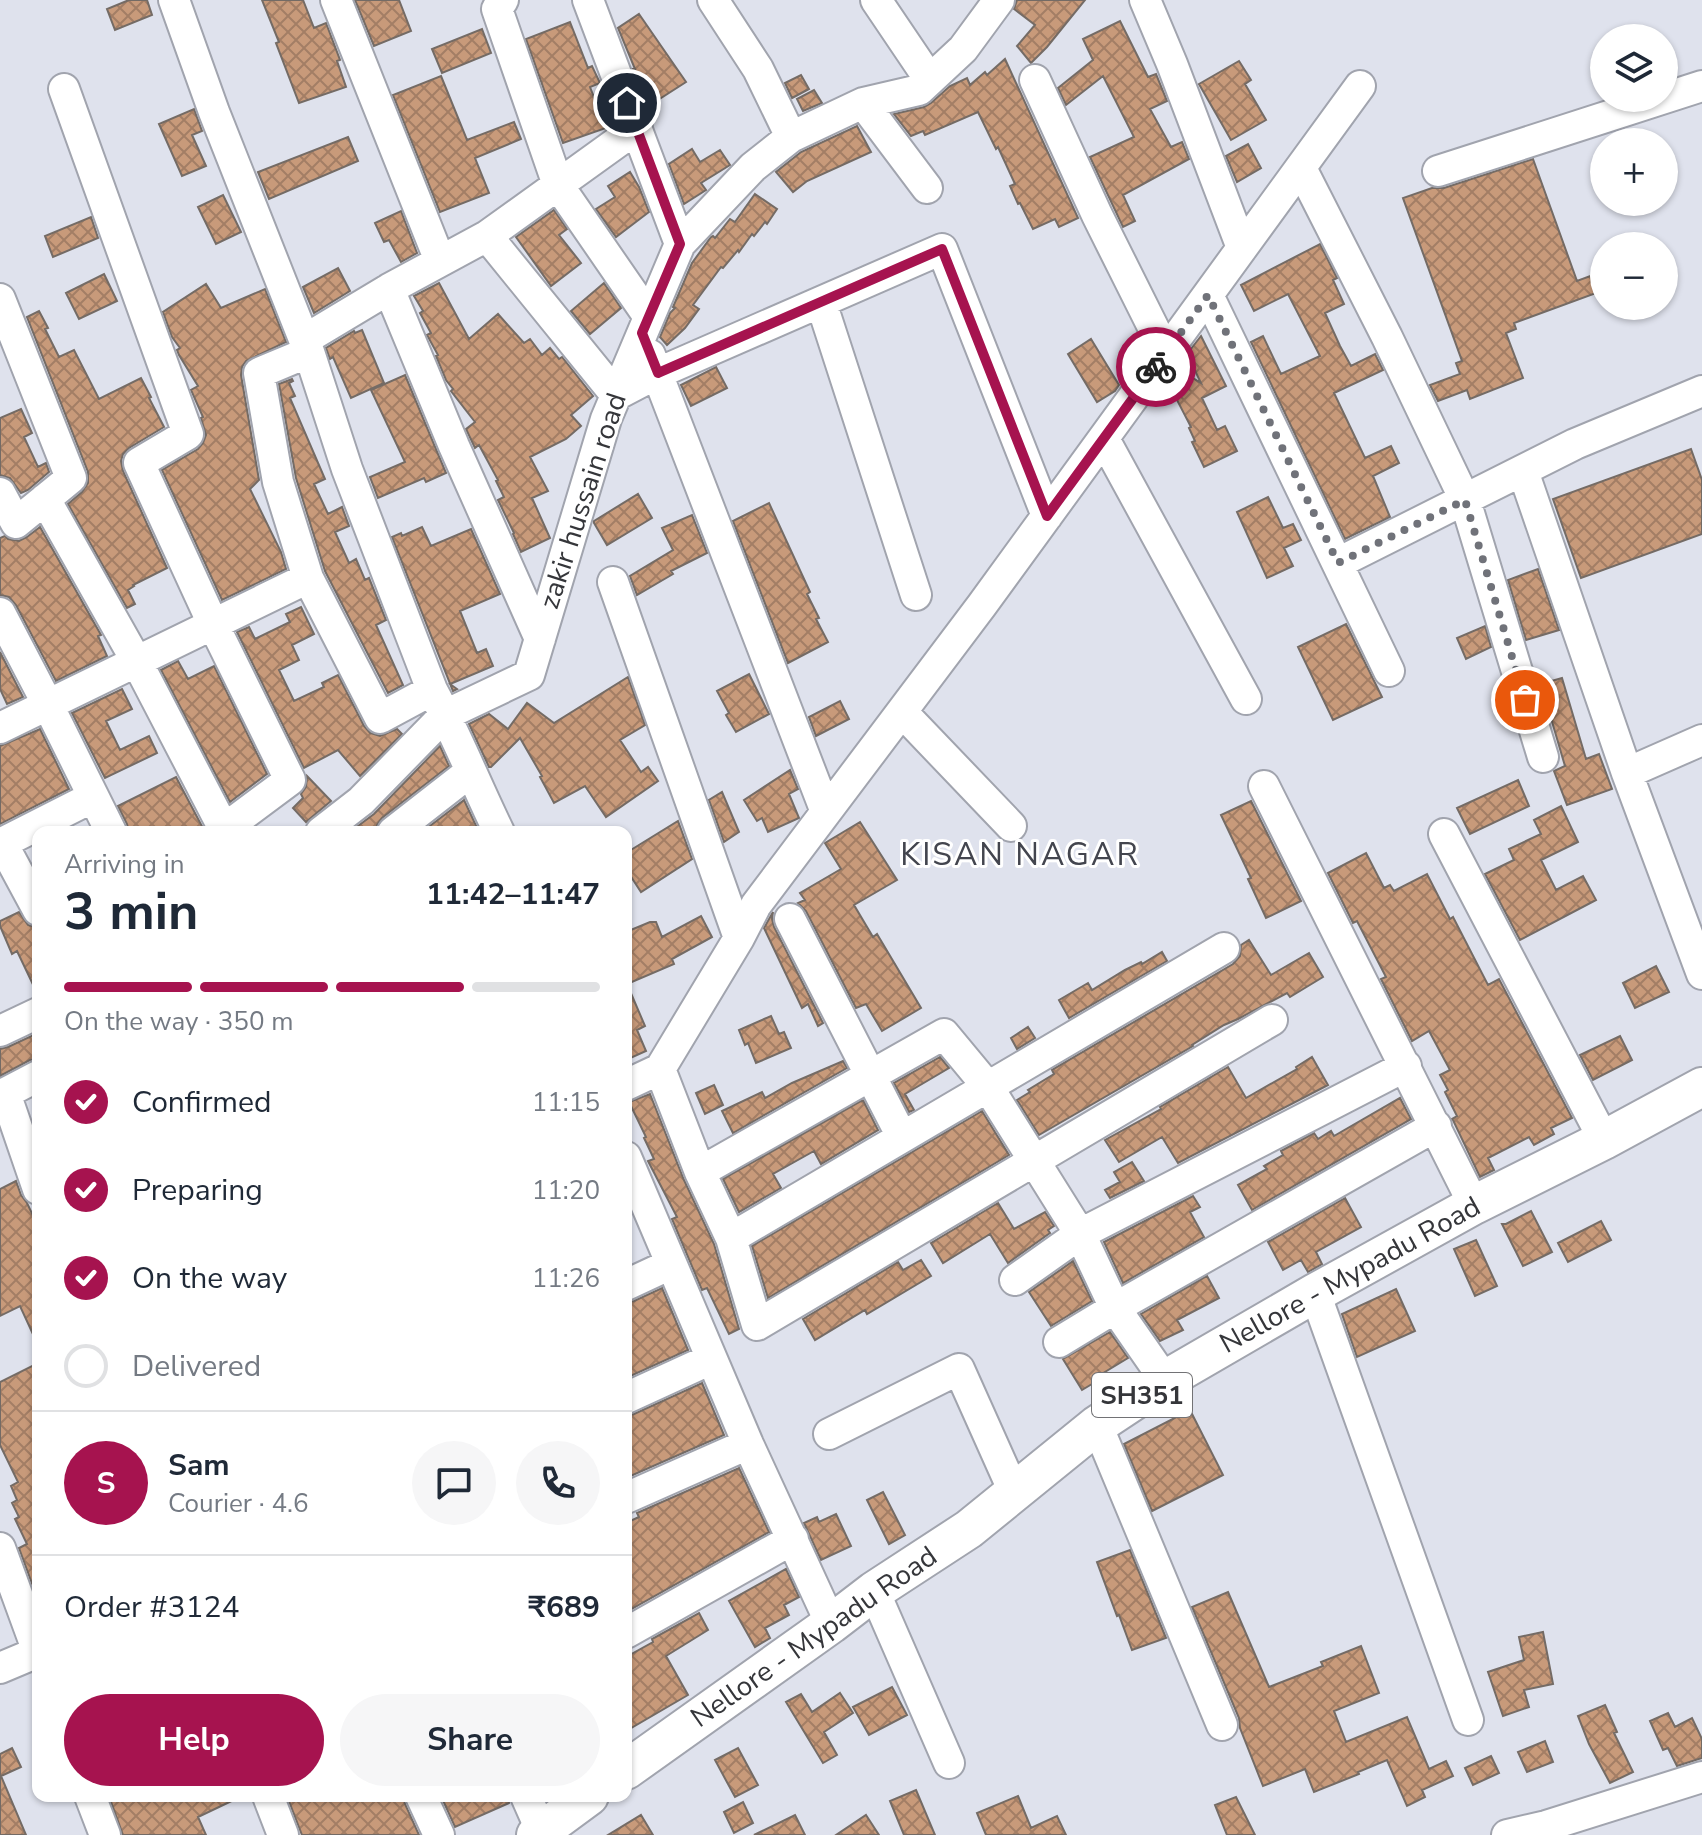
<!DOCTYPE html>
<meta charset="utf-8">
<style>
body{margin:0;font-family:"Nunito Sans",sans-serif;background:#f6f6f7;color:#1f2937;height:100vh;display:flex;flex-direction:column;font-size:30px;white-space:nowrap}
*{box-sizing:border-box;margin:0}
p{font-size:26px;color:#747a83}
.icon{flex:none;width:44px;height:44px;fill:none;stroke:currentColor;stroke-width:2;stroke-linecap:round;stroke-linejoin:round}
.map{position:relative;flex:1;overflow:hidden}
.drawer{position:absolute;left:32px;top:826px;width:600px;height:976px;display:flex;flex-direction:column;background:#fff;border-radius:16px;box-shadow:0 2px 6px #0004}
.drawer>*{flex:none}
.fabs{position:absolute;left:1590px;top:24px;display:grid;gap:16px}
.fabs a{display:grid;place-items:center;width:88px;height:88px;border-radius:50%;background:#fff;box-shadow:0 2px 6px #0004;font-size:40px}
.pin{position:absolute;display:grid;place-items:center;width:68px;height:68px;color:#fff;margin:-34px;border:4px solid #fff;border-radius:50%;box-shadow:0 2px 8px #0007}
.courier{position:absolute;display:grid;place-items:center;width:80px;height:80px;margin:-40px;border:6px solid #a6134f;border-radius:50%;background:#fff;color:#222;box-shadow:0 2px 10px #0007}
.overview em{font-style:normal;font-weight:700}
.overview div{display:flex;flex-direction:column-reverse}
.overview{display:flex;align-items:center;justify-content:space-between;height:136px;padding:0 32px}
h1{font-size:52px;font-weight:700;line-height:60px}
.bar{display:grid;grid-template-columns:repeat(4,1fr);gap:12px 8px;align-content:center;height:96px;padding:0 32px}
.bar i{height:10px;border-radius:6px;background:#e0e1e3}
.bar .current{background:#a6134f}
.bar p{grid-column:span 4}
.line{display:flex;align-items:center;gap:20px;padding:0 32px;border-top:2px solid #e0e1e3}
.line div{flex:1}
.round{display:grid;place-items:center;flex:none;width:84px;height:84px;border-radius:42px;background:#f6f6f7}
ol{padding:0 32px;list-style:none}
li{display:flex;align-items:center;gap:24px;height:88px}
li p{margin-inline-start:auto}
li .icon{padding:8px;border-radius:50%;background:#a6134f;color:#fff;stroke-width:4}
li:last-child{color:#747a83}
li i{width:44px;height:44px;border:4px solid #e0e1e3;border-radius:50%}
.action{display:flex;gap:16px;margin-top:auto;padding:16px 32px}
.action a{flex:1;height:92px;border-radius:48px;background:#a6134f;color:#fff;font-size:32px;font-weight:700;line-height:92px;text-align:center}
.action a+a{background:#f6f6f7;color:#1f2937}
.map>svg:first-child{display:block}
</style>
<div class="map">
<svg width="1702" height="1835" viewBox="0 0 1702 1835">
<defs>
<pattern id="building-cross-hatch" width="8" height="8" patternUnits="userSpaceOnUse" patternTransform="scale(2)"><rect width="8" height="8" fill="#c89a7a"/><path d="M0 0l8 8M0 8l8-8" fill="none" stroke="#a37e65"/></pattern>
</defs>
<rect width="100%" height="100%" fill="#dfe2ed"/>
<path fill="url(#building-cross-hatch)" stroke="#746b65" stroke-width="2" d="M129,0H147L152,15L115,30L107,9Z
M262,0H303L314,28L326,23L340,60L337,61L346,87L299,103L276,43L279,42Z
M355,0H399L411,31L374,46Z
M1017,0H1085L1047,47L1031,63L1017,46L1035,25L1014,9Z
M639,14L686,82L647,107L640,88L642,86L636,77L633,69H635L618,28Z
M1120,21L1148,77L1156,74L1167,101L1150,109L1171,147L1182,142L1189,159L1123,195L1135,221L1123,227L1090,157L1134,137L1103,76L1066,105L1058,88L1093,60L1083,39Z
M570,22L588,68L592,66L600,83L590,87L606,128L563,143L526,39Z
M482,29L491,53L442,73L432,49Z
M1005,59L1078,218L1059,227L1055,219L1033,229L1020,203L1018,204L1010,186L1015,184L998,147L996,149L978,112L925,135L923,131L911,136L894,114L924,107L931,103L950,86L967,78L970,85L985,72L987,75Z
M1239,61L1251,80L1245,84L1266,120L1231,140L1199,84Z
M801,75L809,89L792,98L785,83Z
M441,76L467,140L514,122L521,139L475,158L489,193L440,212L393,95Z
M814,90L822,103L803,111L797,99Z
M194,109L202,131L192,135L206,166L182,176L159,124Z
M857,126L871,152L807,181L793,192L776,172L801,152Z
M348,137L358,161L269,199L258,172Z
M1248,144L1261,168L1237,182L1226,156Z
M692,149L700,162L720,150L730,165L701,183L706,190L684,204L669,164Z
M1533,159L1577,281L1593,275L1599,292L1514,323L1516,329L1506,333L1523,378L1470,399L1467,390L1438,401L1430,385L1460,374L1456,363L1462,361L1403,198L1432,188H1444Z
M630,172L639,187L649,212L616,237L596,209L615,197L608,186Z
M755,194L777,209L767,224L765,222L754,236L752,234L739,252L738,250L723,268L721,267L693,305L699,309L685,328L667,345L660,337L670,313L675,308L673,307L692,263L711,237L713,236L715,238L730,219L735,222Z
M223,195L241,232L216,244L198,207Z
M554,210L567,229L559,235L581,263L551,286L516,237Z
M401,211L417,253L401,262L389,240L384,242L375,223Z
M91,217L98,238L53,257L45,236Z
M1320,244L1337,278L1333,280L1344,304L1325,313L1340,346L1351,366L1375,354L1383,370L1334,393L1365,458L1391,446L1399,463L1373,476L1390,517L1345,539L1251,342L1263,336L1281,374L1320,356L1288,294L1254,311L1241,285Z
M338,268L350,291L314,313L303,287Z
M104,274L117,301L79,319L66,293Z
M439,283L469,339L498,314L524,343L530,339L542,355L550,348L559,359L562,357L593,396L571,415L581,426L566,439L530,457L548,491L532,498L550,538L521,552L513,534L514,533L498,500L504,497L496,481L498,480L479,445L475,448L466,429L475,422L451,391L453,389L446,380L436,356L438,355L427,335L431,333L420,313L423,311L414,296Z
M604,283L621,308L590,334L571,311Z
M206,284L221,308L265,289L286,342L246,361L242,367L241,375L259,480L250,489L281,552L286,569L222,600L162,470L198,449L203,443L206,435L201,418L203,417L191,390L198,386L179,355L177,350L180,348L172,337L163,312Z
M39,311L48,328L45,329L59,357L74,350L99,399L141,378L151,397L149,398L164,427L129,448L123,454L121,461L123,471L167,568L133,585L134,586L128,590L135,604L127,608L68,504L82,492L88,483V472L27,317Z
M362,330L384,383L351,398L333,357L330,359L326,348L354,331L355,333Z
M1201,336L1226,386L1202,398L1217,430L1225,426L1237,451L1204,467L1192,442L1195,441L1189,428L1191,427L1175,396L1173,397L1166,382L1172,374L1180,370L1201,383L1187,354Z
M1091,339L1119,385L1115,391L1097,402L1068,354Z
M716,367L727,388L691,406L681,385Z
M405,375L446,473L426,482L424,478L378,498L370,477L405,462L371,390Z
M292,379L293,381L289,383L295,396L290,398L325,479L314,484L328,514L342,507L349,526L335,532L349,563L356,559L365,580L369,578L386,620L376,625L403,685L388,693L325,571L296,478L279,384Z
M21,409L32,433L24,437L38,467L46,463L49,472L28,490L21,493L10,478L0,475V418Z
M1691,449L1702,480V534L1581,578L1553,499Z
M638,494L652,518L607,545L594,523V521Z
M1268,497L1283,528L1293,524L1301,540L1284,548L1293,566L1267,578L1237,512Z
M769,503L810,592L807,594L819,618L816,619L828,642L788,663L733,521Z
M692,515L707,553L671,571L673,574L637,595L630,576L673,550L662,528Z
M40,527L101,635L98,636L107,656L56,681L16,605L9,597L0,595V538L5,536L8,539L19,541L27,537Z
M422,527L431,546L471,529L500,594L460,611L477,653L486,649L493,666L450,684L457,689L453,691L392,537L401,533L402,536Z
M1538,569L1559,630L1526,640L1508,580Z
M301,607L314,634L292,645L299,660L279,670L294,701L324,687L322,683L338,675L364,726L370,733L380,736L397,729L402,734L360,776L338,750L304,768L237,632L249,627L255,639L290,622L286,614Z
M1346,624L1382,697L1333,720L1298,647Z
M1485,626L1491,647L1466,659L1457,638Z
M0,652L23,697L7,704L0,689Z
M178,661L188,679L214,666L267,774L230,802L161,670Z
M749,674L769,714L736,732L726,715L729,713L717,691Z
M628,677L645,725L620,740L641,772L648,767L658,781L606,817L585,786L554,803L540,777L542,776L520,738L491,767H489L469,724L489,714L508,729L527,703L554,723Z
M1562,678L1586,759L1599,754L1612,789L1567,805L1554,771L1565,766L1541,684Z
M122,689L132,709L106,721L120,750L149,736L157,753L105,778L72,713Z
M840,701L849,719L816,736L809,717Z
M40,729L69,789L0,824V746Z
M440,746L449,766L382,818L377,825L375,832H350L374,814Z
M790,770L798,789L789,794L799,818L768,832L762,818L757,821L744,800Z
M307,776L331,801L306,822L293,808L303,798L301,794L306,787Z
M176,777L205,832H129L127,824L118,806Z
M1518,780L1529,806L1470,834L1457,808Z
M722,792L739,832L724,842L709,800Z
M464,800L479,832H422Z
M1251,801L1301,901L1266,918L1248,879L1251,878L1221,815Z
M1561,806L1578,842L1541,860L1556,890L1583,876L1596,900L1520,940L1485,874L1514,860L1509,849L1541,834L1534,820Z
M678,821L692,859L641,892L626,869V853Z
M860,822L897,880L854,905L873,937L877,934L921,1008L882,1031L866,1004L856,1008L806,911L798,903L805,900L800,893L841,869L825,843Z
M1366,853L1384,888L1390,885L1394,891L1427,874L1450,919L1453,917L1488,985L1499,979L1572,1118L1551,1128L1554,1134L1534,1145L1529,1137L1488,1158L1494,1170L1480,1177L1453,1120L1452,1119L1457,1116L1445,1092L1448,1090L1440,1075L1450,1070L1429,1031L1412,1041L1381,979L1386,977L1357,921L1353,923L1328,873Z
M19,912L28,925L38,928V995L17,951L12,954L0,926V921Z
M773,912L772,919L774,927L823,1023L818,1026L808,1004L802,1008L764,928Z
M701,916L712,937L672,959L674,964L627,984L645,1026L637,1030L646,1051L626,1060V932L650,922H656L662,937Z
M1249,940L1271,975L1309,953L1323,977L1290,997L1287,993L1238,1019L1224,1025L1192,1045L1193,1046L1039,1135L1017,1100L1030,1092L1028,1090L1054,1074L1052,1070L1233,964L1240,956L1241,945Z
M1162,952L1167,961L1069,1018L1059,1000L1088,983L1092,990L1125,970L1141,962L1142,964Z
M1656,966L1669,992L1635,1008L1623,983Z
M771,1016L779,1034L784,1032L791,1048L756,1063L748,1043L745,1045L739,1030Z
M1028,1027L1035,1038L1017,1049L1011,1038Z
M38,1033V1058L30,1060L0,1076V1049L8,1047Z
M1620,1036L1632,1060L1593,1080L1580,1055Z
M940,1057L949,1068L905,1094L914,1110L909,1112L894,1083Z
M1312,1057L1328,1085L1178,1163L1162,1137L1119,1162L1105,1140L1161,1109L1160,1107L1228,1067L1246,1098L1297,1069L1296,1067Z
M843,1061L847,1068L733,1133L722,1111L762,1092L765,1098L792,1083Z
M714,1085L723,1105L705,1114L696,1093Z
M650,1094L684,1180L714,1244L739,1329L729,1334L707,1288L702,1290L672,1219L677,1217L648,1161L654,1159L644,1138L646,1137L629,1102Z
M1400,1098L1411,1119L1252,1210L1238,1185L1267,1169L1264,1166L1283,1155L1281,1151L1314,1133L1318,1139L1331,1131L1334,1136Z
M863,1100L878,1130L821,1164L814,1151L773,1174L781,1188L739,1212L723,1179Z
M982,1111L1009,1155L768,1298L752,1246Z
M1132,1162L1144,1181L1110,1198L1105,1190L1120,1182L1114,1172Z
M16,1181L21,1195L27,1203L38,1226V1345L20,1306L0,1316V1189Z
M1193,1196L1200,1207L1190,1212L1204,1237L1123,1283L1104,1242Z
M1345,1198L1361,1227L1316,1252L1322,1264L1308,1272L1301,1260L1283,1270L1268,1242Z
M998,1203L1014,1229L1045,1212L1054,1226L1048,1230L1050,1233L1008,1263L990,1234L943,1263L931,1243Z
M1531,1211L1552,1252L1523,1266L1502,1224H1506Z
M1601,1221L1611,1240L1568,1262L1558,1243Z
M1476,1240L1497,1286L1475,1296L1454,1249Z
M921,1260L931,1276L867,1314L865,1310L815,1340L803,1319L898,1262L903,1270Z
M1073,1261L1092,1301L1051,1326L1029,1292Z
M1207,1276L1219,1298L1177,1320L1183,1330L1160,1341L1141,1314Z
M662,1288L688,1350L626,1378V1303L634,1301Z
M1396,1289L1415,1331L1357,1357L1342,1314Z
M1110,1332L1128,1358L1095,1378L1097,1381L1082,1390L1063,1359Z
M38,1363V1600L19,1548L27,1544L15,1519L19,1517L12,1503L17,1500L11,1486L18,1482L0,1445V1382Z
M702,1383L724,1435L626,1478V1416L634,1414Z
M1190,1410L1223,1475L1152,1511L1124,1444Z
M739,1468L769,1532L626,1612V1523L639,1517L637,1513Z
M883,1492L905,1535L889,1544L867,1500Z
M836,1514L851,1546L821,1560L804,1523L817,1517L819,1522Z
M1130,1550L1166,1638L1132,1650L1119,1615L1117,1616L1097,1562Z
M786,1569L799,1597L784,1605L789,1615L765,1628L770,1638L755,1647L729,1601Z
M1228,1592L1269,1687L1323,1666L1321,1662L1361,1646L1379,1693L1334,1711L1346,1742L1407,1717L1429,1769L1446,1761L1453,1776L1422,1790L1425,1797L1407,1806L1387,1760L1358,1772L1359,1774L1314,1792L1305,1769L1263,1786L1240,1728L1239,1718L1192,1607Z
M699,1613L708,1630L666,1656L688,1695L626,1731V1657L653,1642L652,1639Z
M1543,1632L1553,1684L1524,1690L1529,1707L1503,1716L1488,1672L1524,1660L1519,1637Z
M892,1687L907,1715L869,1735L853,1707Z
M840,1693L853,1713L824,1732L837,1755L823,1763L786,1702L801,1694L812,1712Z
M1605,1705L1617,1732L1614,1733L1633,1772L1610,1783L1589,1744L1578,1716Z
M1668,1713L1675,1727L1692,1718L1702,1739V1758L1677,1766L1668,1748L1663,1750L1650,1721Z
M1545,1741L1553,1762L1527,1772L1518,1752Z
M12,1748L21,1767L1,1776L26,1835H0V1754Z
M738,1748L758,1785L735,1797L715,1760Z
M1491,1756L1499,1773L1473,1785L1465,1768Z
M916,1790L935,1835H904L890,1801Z
M109,1796H242L198,1817L206,1835H123Z
M287,1796H403L405,1804L419,1835H302Z
M441,1796H508L509,1803L455,1827Z
M1018,1796L1031,1828L1057,1816L1066,1835H986L977,1813Z
M1236,1797L1255,1835H1227L1215,1805Z
M743,1802L753,1823L734,1833L724,1812Z
M641,1815L653,1835H608Z
M795,1815L805,1835H754Z
M866,1815L879,1835H836Z"/>
<g fill="none" stroke-linecap="round" stroke-linejoin="round">
<g stroke="#a1a4ae" stroke-width="34">
<path id="minor" d="M174,0L214,112L309,352L347,469L432,690C457,736 476,785 499,832
M336,0L440,261
M503,0L497,9L558,185L649,317
M588,0L680,244
M713,0L758,69L791,137
M876,0L930,80
M1145,0L1172,64L1242,248
M1035,80L1097,215L1166,353
M863,103L927,188
M1301,168L1387,337L1465,500L1543,757
M1438,171L1702,86
M487,236L616,395L658,373L942,249L1047,516
M389,289L454,446L540,639
M1208,295L1389,671
M0,299L71,478L16,523L0,493
M821,302L916,595
M304,340L389,289L487,236L637,128
M309,352L259,373L278,482L308,578L380,718L432,690
M650,355L826,812
M1104,439L1246,699
M1523,471L1627,773L1702,974
M45,499L137,662L224,829L290,780L213,624L139,463L188,434L64,89
M1338,563L1575,444L1702,391
M613,582L739,938
M0,613L48,705L111,832
M902,712L1011,826
M0,728L308,578
M1627,773L1702,740
M1264,786L1474,1205
M321,832L361,801L445,715L529,675L606,419L680,244L753,167L791,137L863,103L919,90L963,49L999,0
M393,832L470,772
M1444,834L1604,1140
M2,843L38,910
M0,844L93,797
M790,919L902,1137
M0,1031L38,1013
M660,1069L700,1172L731,1238L757,1325L1272,1020
M626,1085L660,1069L739,938L756,905L982,605L1360,86
M5,1093L38,1189
M0,1096L38,1076
M626,1157L748,1444L831,1624
M700,1172L944,1034L988,1087L1080,1234L1115,1308L1165,1380
M731,1238L1224,948
M1015,1280L1080,1234L1406,1066
M626,1285L671,1264
M1315,1293L1468,1720
M1059,1342L1115,1308L1436,1126
M626,1398L711,1359
M1097,1425L1222,1725
M829,1434L959,1369L1014,1492
M626,1498L748,1444
M0,1548L38,1652
M874,1591L949,1763
M626,1633L793,1539
M0,1668L38,1652
M90,1796L105,1835
M268,1796L283,1835
M421,1796L439,1835
M526,1796L541,1830
M1507,1835L1546,1826L1702,1777"/>
</g>
<g stroke="#a1a4ae" stroke-width="42">
<path id="major" d="M626,1770L831,1624L874,1591L969,1529L1097,1425L1165,1380L1315,1293L1474,1205L1604,1140L1702,1087
M536,1835L589,1796"/>
</g>
<use href="#minor" stroke="#fff" stroke-width="30"/>
<use href="#major" stroke="#fff" stroke-width="38"/>
</g>
<g fill="none" stroke-linecap="round" stroke-linejoin="round">
<path stroke="#707279" stroke-width="8" stroke-dasharray="0 14.4" d="M1156,367L1208,295L1338,563L1465,500L1525,700"/>
<path stroke="#a6134f" stroke-width="10" d="M627,103L680,244L642,333L658,373L942,249L1047,516L1156,367"/>
</g>
<g text-anchor="middle" dominant-baseline="central" stroke-width="6" stroke-linejoin="round" paint-order="stroke">
<rect fill="#fff" stroke="#727275" stroke-width="2" x="1092" y="1373" width="100" height="44" rx="6"/>
<g font-size="26" font-weight="bold" fill="#35363a">
<text x="1142" y="1395">SH351</text>
</g>
<g font-size="28" fill="#35363a" stroke="#fff">
<text transform="translate(583 501) rotate(-72)">zakir hussain road</text>
<text transform="translate(1350 1275) rotate(-29)">Nellore - Mypadu Road</text>
<text transform="translate(814 1637) rotate(-35)">Nellore - Mypadu Road</text>
</g>
<g font-size="32" letter-spacing="2" fill="#43454e" stroke="#fff">
<text x="1020" y="854">KISAN NAGAR</text>
</g>
</g>
</svg>
<div class="fabs">
<a><svg class="icon" aria-label="layers" viewBox="0 0 24 24"><path d="M12 4l9 5-9 5-9-5zM3 14l9 5 9-5"/></svg></a>
<a>+</a>
<a>−</a>
</div>
<div class="pin" style="left:1525px;top:700px;background:#ea580c"><svg class="icon" aria-label="bag" viewBox="0 0 24 24"><path d="M5 8h14l-1 12H6zM9 8a3 3 0 0 1 6 0"/></svg></div>
<div class="pin" style="left:627px;top:103px;background:#1f2937"><svg class="icon" aria-label="home" viewBox="0 0 24 24"><path d="M3 11l9-7 9 7M6 9v11h12V9"/></svg></div>
<div class="courier" style="left:1156px;top:367px"><svg class="icon" aria-label="bike" viewBox="0 0 24 24"><circle cx="6" cy="16" r="4"/><circle cx="18" cy="16" r="4"/><path d="M6 16l4-8h5l3 8M10 8l3 8H6M13 5h3"/></svg></div>
<section class="drawer">
<div class="overview"><div><h1>3 min</h1><p>Arriving in</p></div><em>11:42–11:47</em></div>
<div class="bar"><i class="current"></i><i class="current"></i><i class="current"></i><i></i><p>On the way · 350 m</p></div>
<ol>
<li><svg class="icon" aria-label="check" viewBox="0 0 24 24"><path d="M5 12l5 5 9-10"/></svg>Confirmed<p>11:15</p></li>
<li><svg class="icon" aria-label="check" viewBox="0 0 24 24"><path d="M5 12l5 5 9-10"/></svg>Preparing<p>11:20</p></li>
<li><svg class="icon" aria-label="check" viewBox="0 0 24 24"><path d="M5 12l5 5 9-10"/></svg>On the way<p>11:26</p></li>
<li><i></i>Delivered</li>
</ol>
<div class="line" style="height:144px"><b class="round" style="background:#a6134f;color:#fff">S</b><div><b>Sam</b><p>Courier · 4.6</p></div><a class="round"><svg class="icon" aria-label="chat" viewBox="0 0 24 24"><path d="M4 5h16v11H9l-5 4z"/></svg></a><a class="round"><svg class="icon" aria-label="phone" viewBox="0 0 24 24"><path d="M5 4h4l2 5-3 2q2 4 5 5l2-3 5 2v4C11 20 4 13 5 4z"/></svg></a></div>
<div class="line" style="height:104px"><div>Order #3124</div><b>₹689</b></div>
<div class="action"><a>Help</a><a>Share</a></div>
</section>
</div>
